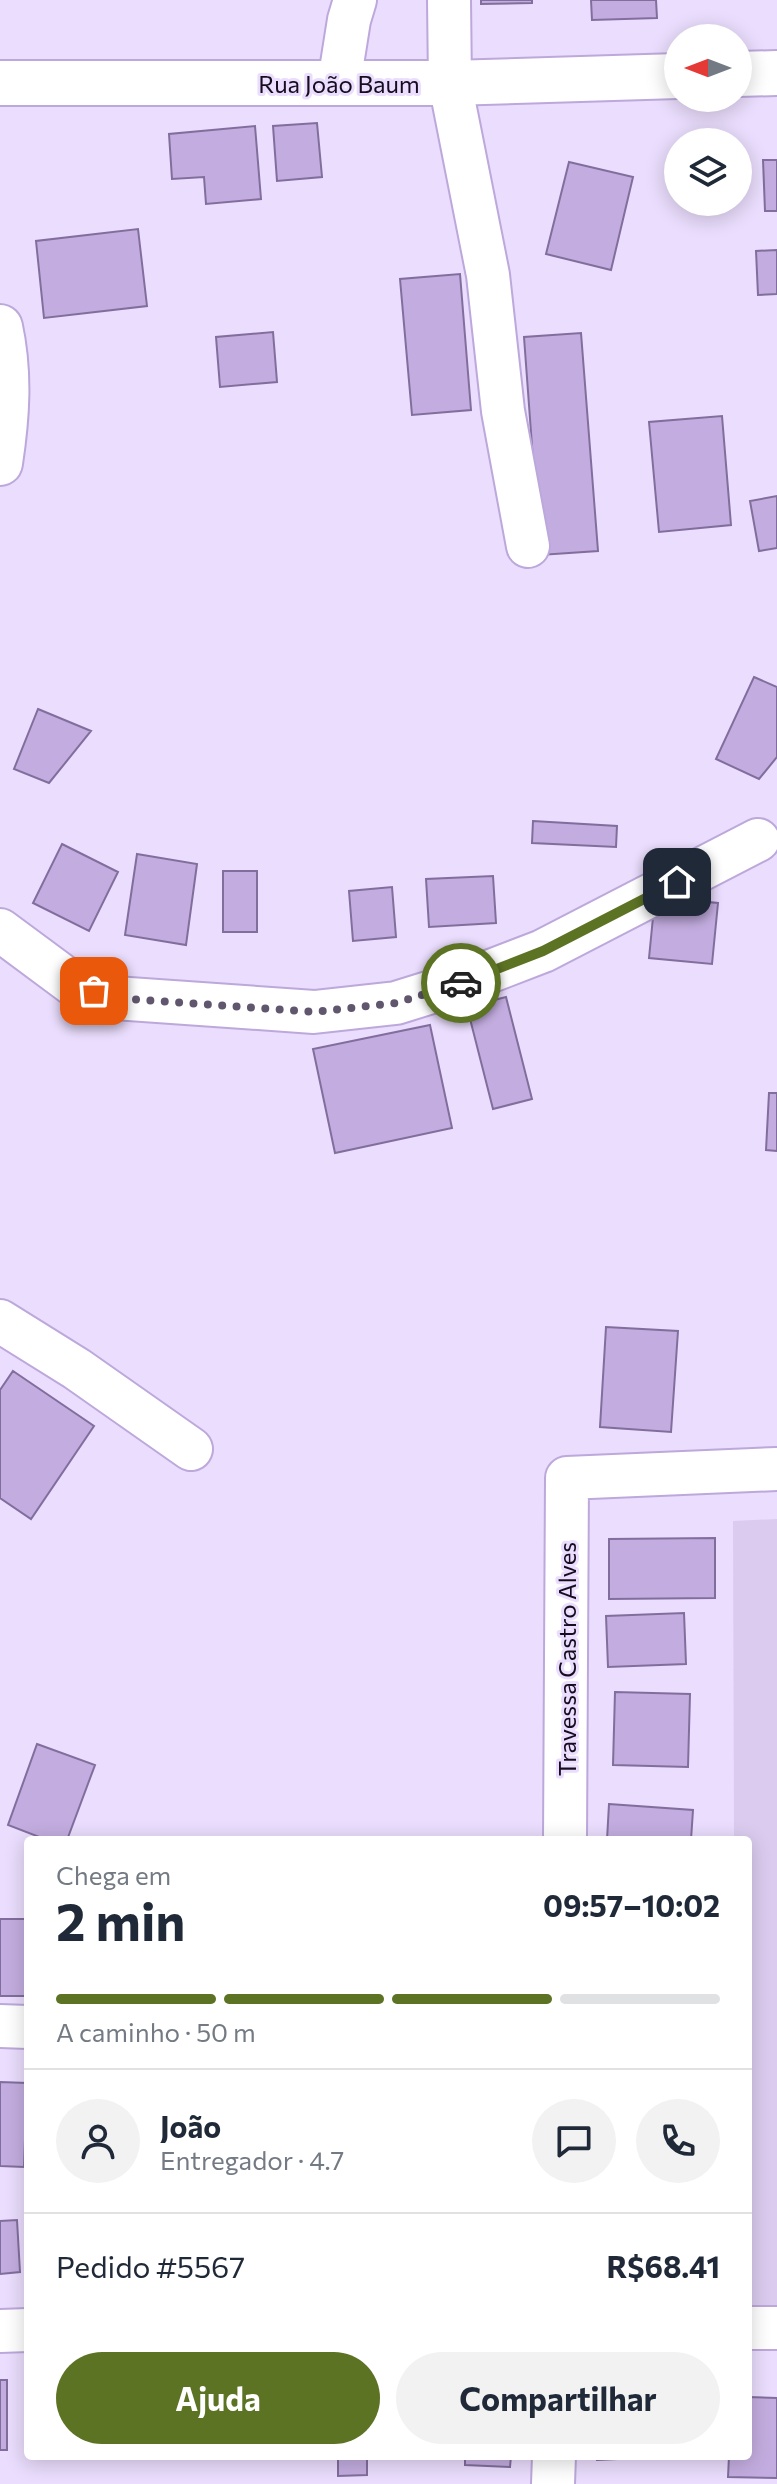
<!DOCTYPE html>
<html lang="pt">
<meta charset="utf-8">
<style>
body{margin:0;font-family:Commissioner,sans-serif;background:#f2f2f3;color:#1f2937;height:100vh;display:flex;flex-direction:column;font-size:30px;white-space:nowrap}
*{box-sizing:border-box;margin:0}
p{font-size:26px;color:#747a83}
.icon{flex:none;width:44px;height:44px;fill:none;stroke:currentColor;stroke-width:2;stroke-linecap:round;stroke-linejoin:round}
.map{position:relative;flex:1;overflow:hidden}
.panel{position:absolute;left:24px;top:1836px;width:728px;height:624px;display:flex;flex-direction:column;background:#fff;border-radius:8px;box-shadow:0 4px 20px #0003}
.panel>*{flex:none}
.needle{width:52px;rotate:270deg}
.tools{position:absolute;left:664px;top:24px;display:grid;gap:16px}
.tools a{display:grid;place-items:center;width:88px;height:88px;border-radius:50%;background:#fff;box-shadow:0 4px 20px #0003;font-size:40px}
.pin{position:absolute;display:grid;place-items:center;width:68px;height:68px;color:#fff;margin:-34px;border-radius:16px;box-shadow:0 4px 12px #0006}
.courier{position:absolute;display:grid;place-items:center;width:80px;height:80px;margin:-40px;border:6px solid #5d7324;border-radius:50%;background:#fff;color:#222;box-shadow:0 2px 10px #0007}
.head em{font-style:normal;font-weight:700}
.head div{display:flex;flex-direction:column-reverse}
.head{display:flex;align-items:center;justify-content:space-between;height:136px;padding:0 32px}
h1{font-size:52px;font-weight:700;line-height:60px}
.bar{display:grid;grid-template-columns:repeat(4,1fr);gap:12px 8px;align-content:center;height:96px;padding:0 32px}
.bar i{height:10px;border-radius:6px;background:#e0e1e3}
.bar .current{background:#5d7324}
.bar p{grid-column:span 4}
.line{display:flex;align-items:center;gap:20px;padding:0 32px;border-top:2px solid #e0e1e3}
.line div{flex:1}
.round{display:grid;place-items:center;flex:none;width:84px;height:84px;border-radius:42px;background:#f2f2f3}
.button{display:flex;gap:16px;margin-top:auto;padding:16px 32px}
.button a{flex:1;height:92px;border-radius:48px;background:#5d7324;color:#fff;font-size:32px;font-weight:700;line-height:92px;text-align:center}
.button a+a{background:#f2f2f3;color:#1f2937}
.map>svg:first-child{display:block}
</style>
<div class="map">
<svg width="777" height="2484" viewBox="0 0 777 2484">
<rect width="100%" height="100%" fill="#eaddfd"/>
<path fill="#dbccef" d="M777,1519V2308L748,2307V1840H734L733,1521Z"/>
<path fill="#c3ade0" stroke="#826e9d" stroke-width="2" d="M481,0H532V3L481,4Z
M591,0H656L657,18L592,20Z
M317,123L322,177L277,181L273,126Z
M255,126L261,199L206,204L204,177L172,179L169,134Z
M763,160H777V211H765Z
M569,162L633,177L611,270L546,254Z
M138,229L147,306L44,318L36,241Z
M777,250V294L758,295L756,251Z
M460,274L471,410L412,415L400,279Z
M273,332L277,382L220,387L216,337Z
M581,333L598,551L540,555L524,337Z
M722,416L731,525L659,532L649,422Z
M777,496V548L759,551L750,501Z
M754,677L777,687V757L759,779L716,759Z
M38,709L91,731L49,783L14,769Z
M533,821L617,826L616,847L532,843Z
M62,844L118,872L89,931L33,903Z
M137,854L197,864L186,945L125,935Z
M223,871H257V932H223Z
M493,876L496,923L429,927L426,879Z
M392,887L396,937L353,941L349,891Z
M655,897L718,903L712,964L649,958Z
M506,997L532,1099L493,1109L467,1007Z
M430,1025L452,1128L335,1153L313,1049Z
M769,1093H777V1151L766,1150Z
M606,1327L678,1331L671,1432L600,1427Z
M13,1371L94,1426L31,1519L0,1498V1390Z
M715,1538V1598L609,1599V1539Z
M684,1613L686,1664L608,1667L606,1616Z
M615,1692L690,1694L688,1767L613,1765Z
M37,1744L95,1765L67,1840H47L8,1825Z
M609,1804L693,1810L691,1840H607Z
M0,1919H28V1996H0Z
M0,2082L27,2083L24,2167L0,2166Z
M17,2220L20,2272L0,2274V2221Z
M0,2380H7V2450H0Z
M748,2397L777,2398V2478L728,2477L729,2456H748Z
M338,2456H367V2475L338,2476Z
M465,2456H511L510,2467L465,2465Z
M597,2456H639V2458L597,2460Z"/>
<g fill="none" stroke-linecap="round" stroke-linejoin="round">
<g stroke="#bda8db" stroke-width="46">
<path id="minor" d="M449,0L450,83L488,275L503,411L528,546
M339,83L349,20L355,0
M0,930L73,984L115,998L314,1012L396,1003L457,984L543,951L758,840
M0,1321L77,1369L191,1449
M565,1840L567,1478L777,1469
M0,2026L28,2027
M748,2328H777
M0,2331L28,2330
M553,2484L554,2456"/>
</g>
<g stroke="#bda8db" stroke-width="48">
<path id="tertiary" d="M738,74L777,73
M0,83H450L678,76
M0,327C10,373 7,417 0,463"/>
</g>
<use href="#minor" stroke="#fff" stroke-width="42"/>
<use href="#tertiary" stroke="#fff" stroke-width="44"/>
</g>
<g fill="none" stroke-linecap="round" stroke-linejoin="round">
<path stroke="#60566d" stroke-width="8" stroke-dasharray="0 14.4" d="M94,991L115,998L314,1012L396,1003L461,983"/>
<path stroke="#5d7324" stroke-width="10" d="M461,983L543,951L677,882"/>
</g>
<g text-anchor="middle" dominant-baseline="central" stroke-width="6" stroke-linejoin="round" paint-order="stroke">
<g font-size="24" fill="#150d1f" stroke="#eaddfd">
<text x="339" y="83">Rua João Baum</text>
<text transform="translate(566 1659) rotate(-90)">Travessa Castro Alves</text>
</g>
</g>
</svg>
<div class="tools">
<a><svg class="needle" viewBox="-14 -14 28 28"><path d="M0-13l5 13h-10z" fill="#e53935"/><path d="M0 13l5-13h-10z" fill="#747a83"/></svg></a>
<a><svg class="icon" aria-label="layers" viewBox="0 0 24 24"><path d="M12 4l9 5-9 5-9-5zM3 14l9 5 9-5"/></svg></a>
</div>
<div class="pin" style="left:94px;top:991px;background:#ea580c"><svg class="icon" aria-label="bag" viewBox="0 0 24 24"><path d="M5 8h14l-1 12H6zM9 8a3 3 0 0 1 6 0"/></svg></div>
<div class="pin" style="left:677px;top:882px;background:#1f2937"><svg class="icon" aria-label="home" viewBox="0 0 24 24"><path d="M3 11l9-7 9 7M6 9v11h12V9"/></svg></div>
<div class="courier" style="left:461px;top:983px"><svg class="icon" aria-label="car" viewBox="0 0 24 24"><path d="M5 17H2v-5l4-1 3-4h7l3 4 3 1v5h-3M9 17h6M6 11h13"/><circle cx="7" cy="17" r="2"/><circle cx="17" cy="17" r="2"/></svg></div>
<section class="panel">
<div class="head"><div><h1>2 min</h1><p>Chega em</p></div><em>09:57–10:02</em></div>
<div class="bar"><i class="current"></i><i class="current"></i><i class="current"></i><i></i><p>A caminho · 50 m</p></div>
<div class="line" style="height:144px"><a class="round"><svg class="icon" aria-label="person" viewBox="0 0 24 24"><circle cx="12" cy="8" r="4"/><path d="M4 21q1-7 8-7t8 7"/></svg></a><div><b>João</b><p>Entregador · 4.7</p></div><a class="round"><svg class="icon" aria-label="chat" viewBox="0 0 24 24"><path d="M4 5h16v11H9l-5 4z"/></svg></a><a class="round"><svg class="icon" aria-label="phone" viewBox="0 0 24 24"><path d="M5 4h4l2 5-3 2q2 4 5 5l2-3 5 2v4C11 20 4 13 5 4z"/></svg></a></div>
<div class="line" style="height:104px"><div>Pedido #5567</div><b>R$68.41</b></div>
<div class="button"><a>Ajuda</a><a>Compartilhar</a></div>
</section>
</div>
